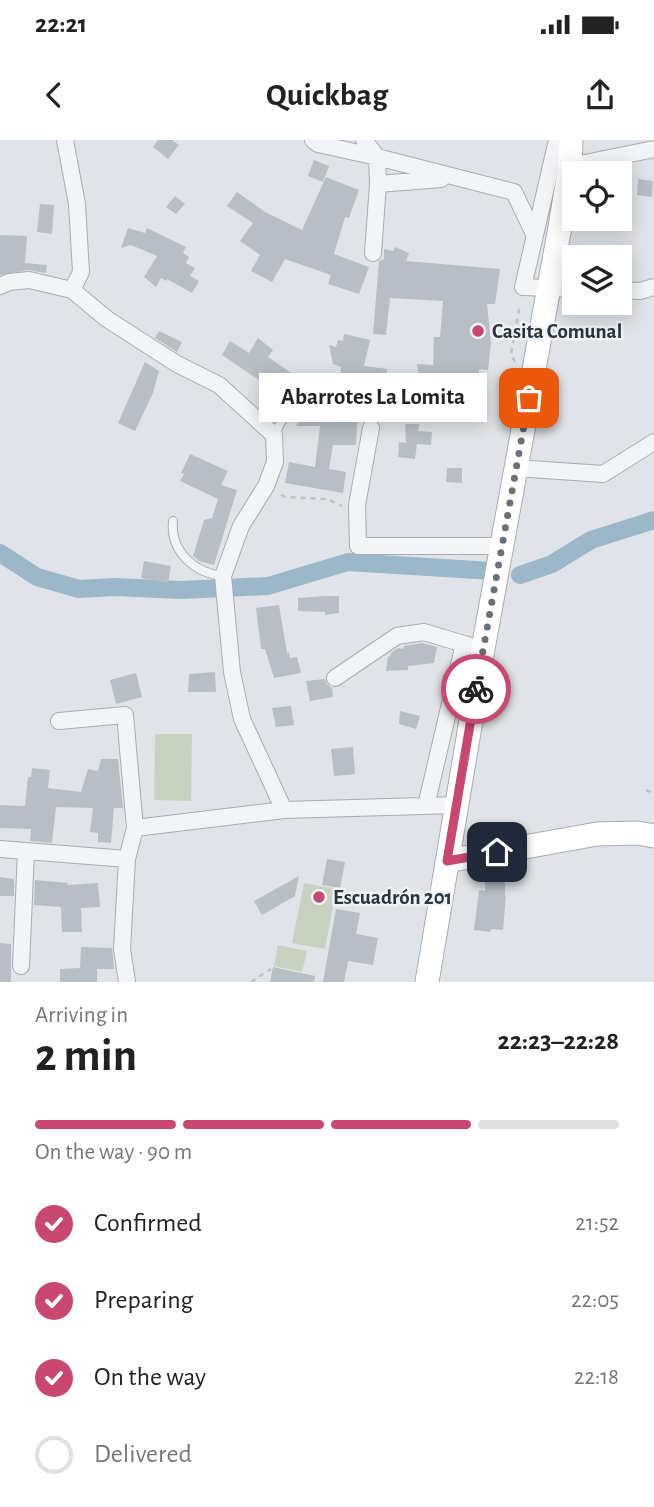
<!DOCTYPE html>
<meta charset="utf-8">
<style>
body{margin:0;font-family:"Alegreya Sans",sans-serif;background:#f2f2f2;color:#222;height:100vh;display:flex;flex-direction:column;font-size:26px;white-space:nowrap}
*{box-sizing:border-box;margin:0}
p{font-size:23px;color:#767676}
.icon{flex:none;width:38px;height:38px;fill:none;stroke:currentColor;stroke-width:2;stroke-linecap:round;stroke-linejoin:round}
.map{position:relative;height:842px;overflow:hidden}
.drawer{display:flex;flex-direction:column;background:#fff;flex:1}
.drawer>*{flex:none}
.tools{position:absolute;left:562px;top:21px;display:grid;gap:14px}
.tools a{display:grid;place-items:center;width:70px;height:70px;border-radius:0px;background:#fff;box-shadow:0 4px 18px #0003;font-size:35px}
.pin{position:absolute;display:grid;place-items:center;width:60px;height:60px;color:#fff;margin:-30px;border-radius:14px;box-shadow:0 4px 10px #0006}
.courier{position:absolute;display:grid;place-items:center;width:70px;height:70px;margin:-35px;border:5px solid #c94870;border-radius:50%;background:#fff;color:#222;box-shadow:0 2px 9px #0007}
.bubble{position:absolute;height:49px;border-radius:0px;background:#fff;box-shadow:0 4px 18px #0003;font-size:23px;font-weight:700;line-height:49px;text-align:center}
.overview em{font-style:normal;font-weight:700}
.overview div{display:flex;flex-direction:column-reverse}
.overview{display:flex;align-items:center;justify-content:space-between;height:119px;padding:0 35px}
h1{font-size:46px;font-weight:700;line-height:52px}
.bar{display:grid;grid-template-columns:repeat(4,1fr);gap:10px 7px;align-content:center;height:84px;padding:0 35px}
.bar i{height:9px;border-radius:5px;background:#e0e0e0}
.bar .selected{background:#c94870}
.bar p{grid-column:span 4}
ol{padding:0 35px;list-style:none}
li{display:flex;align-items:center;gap:21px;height:77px}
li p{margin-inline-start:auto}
li .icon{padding:7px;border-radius:50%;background:#c94870;color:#fff;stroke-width:4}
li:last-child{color:#767676}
li i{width:38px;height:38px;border:4px solid #e0e0e0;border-radius:50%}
.status{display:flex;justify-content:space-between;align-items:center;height:49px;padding:0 35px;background:#fff;direction:ltr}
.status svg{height:19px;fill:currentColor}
header{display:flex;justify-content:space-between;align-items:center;height:91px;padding:0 35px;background:#fff;font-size:32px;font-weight:700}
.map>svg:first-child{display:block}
</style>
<div class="status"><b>22:21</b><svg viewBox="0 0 49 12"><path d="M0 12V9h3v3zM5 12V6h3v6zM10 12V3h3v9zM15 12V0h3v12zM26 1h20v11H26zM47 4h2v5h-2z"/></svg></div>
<header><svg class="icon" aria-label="back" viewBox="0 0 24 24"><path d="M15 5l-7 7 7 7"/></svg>Quickbag<svg class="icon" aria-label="share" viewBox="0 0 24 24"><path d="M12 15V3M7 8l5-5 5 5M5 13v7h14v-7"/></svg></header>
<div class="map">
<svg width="654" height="842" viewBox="0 0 654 842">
<rect width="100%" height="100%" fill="#e0e4e8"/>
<path fill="#c8d2c1" d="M155,594H192L191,661L154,660Z
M304,743L336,749L325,809L292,803Z
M278,805L307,811L302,832L274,826Z"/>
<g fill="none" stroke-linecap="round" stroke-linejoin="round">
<path stroke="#9cb7c7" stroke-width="18" d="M0,413L37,437L79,449L115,447L181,450L268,446L348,422L492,431
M520,435L552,424L591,400L654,380"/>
</g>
<path fill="#b7bec5" d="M158,0H172L179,5L168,19L153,7Z
M314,20L329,26L323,42L308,36Z
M326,37L359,50L349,78L345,77L334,114L369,127L359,154L328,144L331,135L285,119L272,142L251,131L260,115L240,101L253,83L227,66L237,52L265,72L302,90Z
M638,39L653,41L652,57L637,55Z
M175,56L185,64L176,74L166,67Z
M40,64L54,65L52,94L37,92Z
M128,88L145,93L147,88L186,107L183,113L189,117L186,123L195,128L190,136L199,141L192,153L167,139L166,141L161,138L156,147L144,137L157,116L131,105L121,108Z
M0,95L27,96L25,123L47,125L46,133L28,130L0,135Z
M395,107L409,113L406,121L500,129L495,164H487L491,203L488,230L479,229L477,260L457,258V269L423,265L417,224L433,225L434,197H440L443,161L390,158L386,195L373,194L379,121L384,119V109L393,111Z
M159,191L182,202L177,212L155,198Z
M344,194L370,200L364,226L387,229L384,251L372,249V264L358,263L356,305H333L329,329L346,332L343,353L285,343L289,322L315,327L320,286H296L315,249H339L341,227L333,224L329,205L336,207L338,200L343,201Z
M258,198L273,210L268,217L293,234L283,249L275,248L274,250L222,215L230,201L249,213Z
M145,222L159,231L153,253L135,291L118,283Z
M405,284H419L418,291L432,292L431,305L417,304L415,319L398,317L399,302L406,303Z
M190,314L228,331L221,345L237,350L214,425L199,421L193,416L204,380L212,378L218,359L180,341L184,334L181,333Z
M447,328H462V343L446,342Z
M144,421L171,426L168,443L141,438Z
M325,456H339V473L325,475V472L298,471V458Z
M279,465L287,513L289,512L290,518L297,517L301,533L274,538L265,509H261L256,468Z
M422,503L437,507L434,523L408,526V530L386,531L388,516L390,517L391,513L398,508L403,509L404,506Z
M215,532L216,552H188L189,534Z
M136,533L142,557L116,564L110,540Z
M325,539L327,544L332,548L333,557L310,561L306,541Z
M291,566L294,585L276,587L272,568Z
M400,571L420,576L416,589L399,584Z
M353,607L355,634L334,636L331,609Z
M101,619H118L123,668H114L111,703L98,702V693L90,692L93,668L56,667L52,703L30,701L31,689L0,688V665L25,666L28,637H31L32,628L50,630L48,648L81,652L88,629L98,631Z
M327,719L345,722L340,748L322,745Z
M485,733L505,734V755L506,756L503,790L491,789L490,792L474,790L479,750L485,751Z
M299,736L295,756L262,775L254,761Z
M0,737L14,739V756H0Z
M35,740L68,743L67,745L98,743L100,767L81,768L82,792H62L61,767L34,765Z
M336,769L360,773L356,794L378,798L373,825L348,821L344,842H323Z
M0,803L11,804V842H0Z
M81,807L112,808L114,829H97V842H60V829L80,828Z
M273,827L315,836L314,842H270Z"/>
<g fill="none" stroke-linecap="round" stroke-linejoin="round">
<g stroke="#a5acb2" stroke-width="10">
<path id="service" d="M274,295L299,249
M173,381C170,411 194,433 223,436"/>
</g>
<g stroke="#a5acb2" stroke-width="18">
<path id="minor" d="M65,0L77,64L81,132L72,150
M313,0L318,4L377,17L514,52L534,94
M364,0L377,17L378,44L373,113
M557,0L523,147L574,149
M570,26L654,9
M378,44L441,39
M0,146L9,142L29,140L72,150L107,179L177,224L219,245L274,295L275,322L266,346L241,386L223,436L232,532L242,579L284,670
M620,150L640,151L654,147
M371,288L357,365L358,406H502
M516,328L603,334L654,302
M335,538L397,496L424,492L464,504
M59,581L125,575L135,688L127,719L122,809L127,842
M426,666L464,504L483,509
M135,688L284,670L457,665
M0,709L127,719
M21,826L26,711"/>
</g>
<g stroke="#a5acb2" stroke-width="25">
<path id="secondary" d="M447,721L597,694L637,693L654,696
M427,842L483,509L560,87L570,26L571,0"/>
</g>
<path stroke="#bec2c7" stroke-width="2.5" stroke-dasharray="5 5" stroke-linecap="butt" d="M515,222L511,214L520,164
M281,355L285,357L327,359L342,366
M646,650L654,654
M336,763L394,754L423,759
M251,842L271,829"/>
<use href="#service" stroke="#f2f4f7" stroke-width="8"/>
<use href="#minor" stroke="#f2f4f7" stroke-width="16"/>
<use href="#secondary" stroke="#fff" stroke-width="23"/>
</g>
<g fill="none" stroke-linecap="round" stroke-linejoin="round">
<path stroke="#69727a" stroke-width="7" stroke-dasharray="0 12.6" d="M476,549L529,258"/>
<path stroke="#c94870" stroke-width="9" d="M476,549L447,721L497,712"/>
</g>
<g fill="#c94870" stroke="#eff3f6" stroke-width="2.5">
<circle cx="478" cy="191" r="7"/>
<circle cx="319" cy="757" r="7"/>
</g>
<g text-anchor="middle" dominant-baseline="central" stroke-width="5" stroke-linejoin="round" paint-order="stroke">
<g font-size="21" font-weight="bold" fill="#29343f" stroke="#eff3f6" text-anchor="start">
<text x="492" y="191">Casita Comunal</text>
<text x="333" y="757">Escuadrón 201</text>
</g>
</g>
</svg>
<div class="tools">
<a><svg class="icon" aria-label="locate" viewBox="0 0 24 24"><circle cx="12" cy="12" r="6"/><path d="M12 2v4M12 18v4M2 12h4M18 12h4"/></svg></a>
<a><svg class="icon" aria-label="layers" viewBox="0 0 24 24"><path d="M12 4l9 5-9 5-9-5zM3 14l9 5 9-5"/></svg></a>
</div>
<div class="pin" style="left:529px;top:258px;background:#ea580c"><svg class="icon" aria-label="bag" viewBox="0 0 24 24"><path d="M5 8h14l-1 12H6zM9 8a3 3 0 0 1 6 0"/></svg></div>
<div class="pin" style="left:497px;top:712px;background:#1f2937"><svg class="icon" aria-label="home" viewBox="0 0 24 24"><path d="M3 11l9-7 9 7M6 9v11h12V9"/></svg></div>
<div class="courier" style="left:476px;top:549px"><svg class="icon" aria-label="bike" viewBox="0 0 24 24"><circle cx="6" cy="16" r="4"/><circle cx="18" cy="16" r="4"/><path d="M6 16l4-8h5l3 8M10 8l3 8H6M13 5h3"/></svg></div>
<div class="bubble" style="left:259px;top:233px;width:228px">Abarrotes La Lomita</div>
</div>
<section class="drawer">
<div class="overview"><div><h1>2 min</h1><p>Arriving in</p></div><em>22:23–22:28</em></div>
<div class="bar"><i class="selected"></i><i class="selected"></i><i class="selected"></i><i></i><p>On the way · 90 m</p></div>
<ol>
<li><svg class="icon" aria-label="check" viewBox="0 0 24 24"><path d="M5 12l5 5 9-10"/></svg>Confirmed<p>21:52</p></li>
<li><svg class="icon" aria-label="check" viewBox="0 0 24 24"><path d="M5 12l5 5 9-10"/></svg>Preparing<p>22:05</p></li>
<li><svg class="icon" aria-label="check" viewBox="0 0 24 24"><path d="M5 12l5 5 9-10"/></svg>On the way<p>22:18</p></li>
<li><i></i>Delivered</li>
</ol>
</section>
